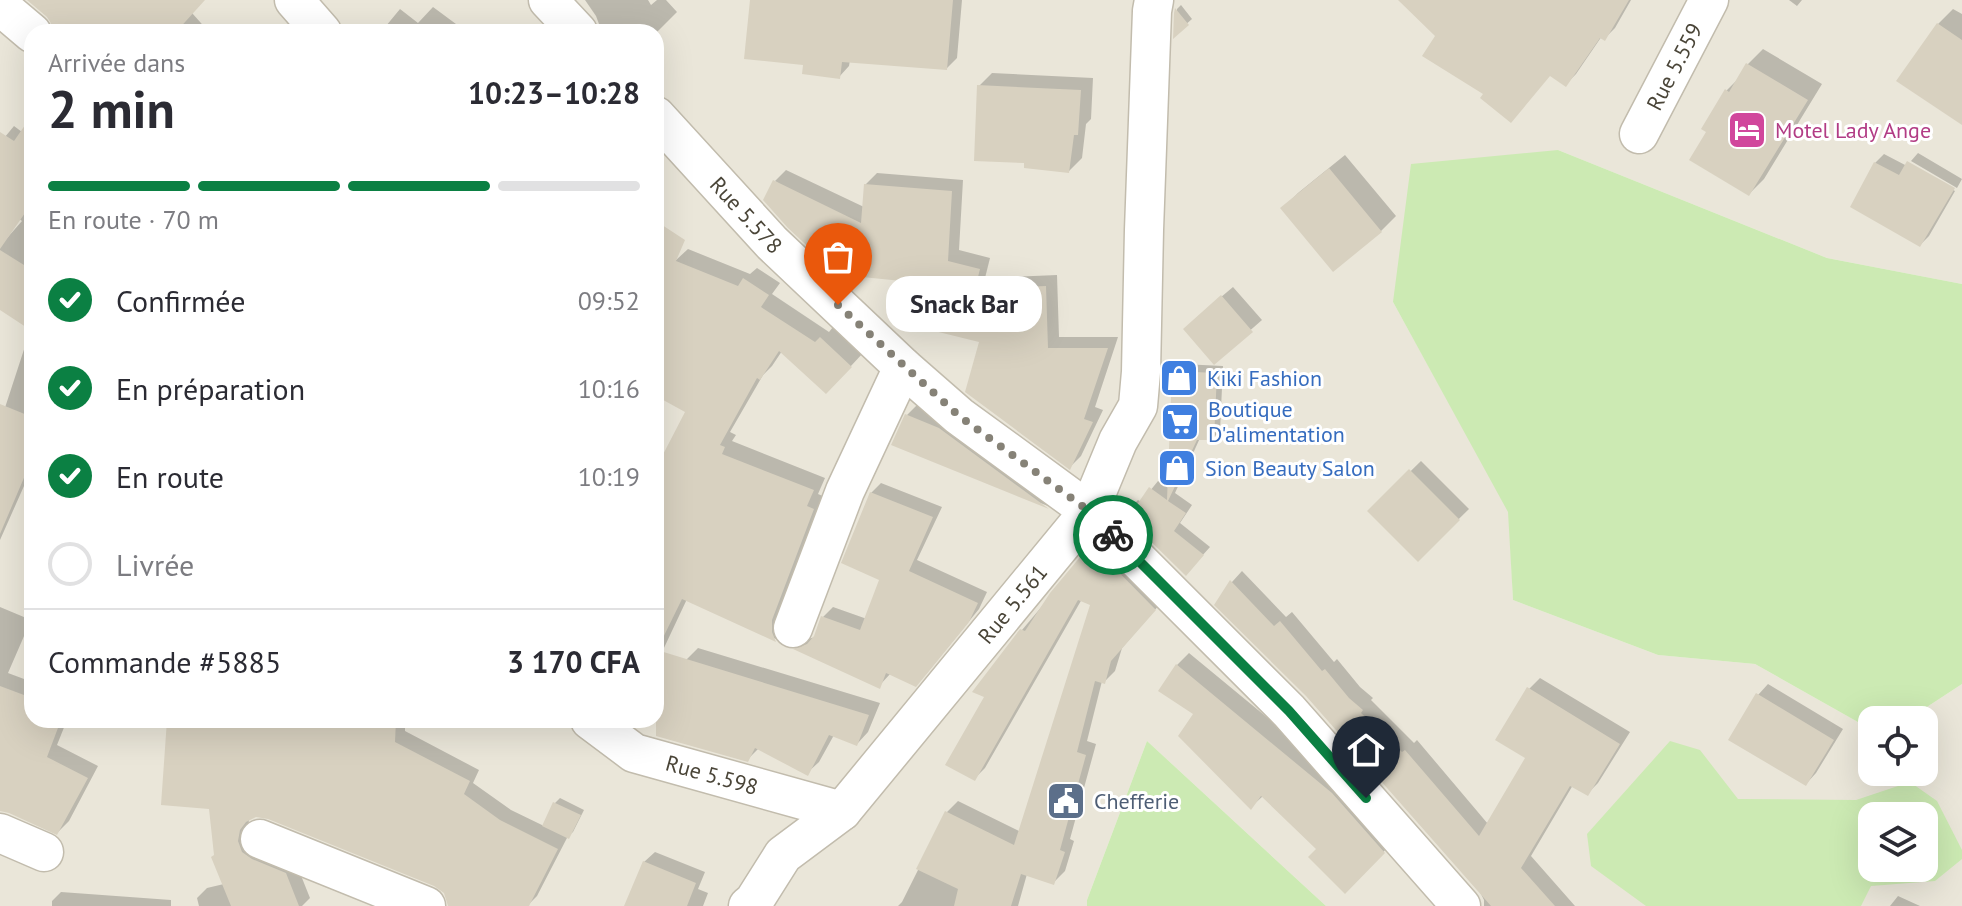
<!DOCTYPE html>
<html lang="fr">
<meta charset="utf-8">
<style>
body{margin:0;font-family:"PT Sans",sans-serif;background:#f7f7f7;color:#2b2b33;height:100vh;display:flex;flex-direction:column;font-size:30px;white-space:nowrap}
*{box-sizing:border-box;margin:0}
p{font-size:26px;color:#7c7c81}
.icon{flex:none;width:44px;height:44px;fill:none;stroke:currentColor;stroke-width:2;stroke-linecap:round;stroke-linejoin:round}
.map{position:relative;flex:1;overflow:hidden}
.side{position:absolute;left:24px;top:24px;width:640px;height:704px;display:flex;flex-direction:column;background:#fff;border-radius:24px;box-shadow:0 8px 32px #0002}
.side>*{flex:none}
.controls{position:absolute;left:1858px;top:706px;display:grid;gap:16px}
.controls a{display:grid;place-items:center;width:80px;height:80px;border-radius:16px;background:#fff;box-shadow:0 8px 32px #0002;font-size:40px}
.pin{position:absolute;display:grid;place-items:center;width:68px;height:68px;color:#fff;margin:-82px -34px;border-radius:50% 50% 50% 0;rotate:-45deg;box-shadow:0 0 8px #0007}
.pin .icon{rotate:45deg}
.courier{position:absolute;display:grid;place-items:center;width:80px;height:80px;margin:-40px;border:6px solid #0b8043;border-radius:50%;background:#fff;color:#222;box-shadow:0 2px 10px #0007}
.bubble{position:absolute;height:56px;border-radius:24px;background:#fff;box-shadow:0 8px 32px #0002;font-size:26px;font-weight:700;line-height:56px;text-align:center}
.summary em{font-style:normal;font-weight:700}
.summary div{display:flex;flex-direction:column-reverse}
.summary{display:flex;align-items:center;justify-content:space-between;height:136px;padding:0 24px}
h1{font-size:52px;font-weight:700;line-height:60px}
.bar{display:grid;grid-template-columns:repeat(4,1fr);gap:12px 8px;align-content:center;height:96px;padding:0 24px}
.bar i{height:10px;border-radius:6px;background:#e1e1e2}
.bar .on{background:#0b8043}
.bar p{grid-column:span 4}
.line{display:flex;align-items:center;gap:20px;padding:0 24px;border-top:2px solid #e1e1e2}
.line div{flex:1}
ol{padding:0 24px;list-style:none}
li{display:flex;align-items:center;gap:24px;height:88px}
li p{margin-inline-start:auto}
li .icon{padding:8px;border-radius:50%;background:#0b8043;color:#fff;stroke-width:4}
li:last-child{color:#7c7c81}
li i{width:44px;height:44px;border:4px solid #e1e1e2;border-radius:50%}
.map>svg:first-child{display:block}
</style>
<div class="map">
<svg width="1962" height="906" viewBox="0 0 1962 906">
<rect width="100%" height="100%" fill="#f6f3eb"/>
<path fill="#eae6d9" fill-rule="evenodd" d="M0,0H1962V284L1827,258L1558,150L1393,302L1509,512L1513,600L1658,655L1755,664L1872,730V772H1924V720H1907L1962,684V906H1326L1147,741L1087,900V906H0ZM32,32H656V720H32ZM1872,816H1924V868H1872Z"/>
<path fill="#cceab3" fill-rule="evenodd" d="M1558,150L1827,258L1962,284V684L1907,720H1872V730L1755,664L1658,655L1513,600L1508,512L1393,302L1411,164Z
M1147,741L1326,906H1087V900Z
M1670,741L1700,750L1738,799L1856,800L1910,782L1937,801L1962,850V859L1935,881L1871,886L1861,906H1646L1591,866L1587,834ZM1924,816V868H1872V816Z"/>
<path fill="#0003" d="M30,0H204L192,13L209,32H55L48,15Z
M585,0H648L651,5L657,0H666L677,12L656,33L602,32L596,16Z
M752,0H962L957,58L947,68L850,60L849,66L839,77L805,63Z
M1401,0H1631L1615,28L1605,38L1602,36L1576,74L1566,84L1551,74L1486,93L1437,36Z
M1789,0H1802L1797,6Z
M1181,5L1192,19L1175,34L1177,9Z
M433,7L456,24L449,32H381L400,9L418,23Z
M1953,9L1962,14V118L1938,24Z
M1763,49L1822,84L1764,179L1749,194L1709,131L1704,128L1727,90L1740,77L1748,64Z
M992,73L1093,78L1091,119L1086,124L1082,158L1069,171L979,86Z
M32,118V468L0,540V423L31,328L0,308V246L22,221L0,205V143L14,126L22,132Z
M1918,153L1962,179L1957,188L1911,161Z
M1884,154L1907,166L1908,164L1955,191L1929,236L1920,245L1875,163Z
M1345,155L1396,216L1381,231L1283,208L1298,193Z
M786,170L864,207L865,185L877,173L963,180L959,250L990,258L985,278L1057,275L1059,337H1118L1095,407L1103,410L1081,456L1070,467L982,340L915,280L775,181Z
M688,249L750,274L757,268L780,283L772,294L829,332L833,327L863,353L838,380L782,351L772,366L763,375L730,432L736,435L732,441L825,478L818,494L825,497L787,628L776,639L687,599L663,650L656,656V450L665,455L688,411L656,354V288L675,261Z
M1233,287L1262,320L1214,362L1195,319Z
M1182,364L1223,366L1220,431L1213,438H1200L1175,493L1192,505L1180,523L1210,547L1193,566L1131,507L1138,500L1141,502L1158,481L1170,489L1174,372Z
M917,405L950,418L1057,497L1048,506L893,444L907,415Z
M1421,461L1469,509L1418,559L1370,511Z
M881,483L942,507L917,560L987,592L979,609L926,674L891,673L879,686L797,649L805,640L815,637L823,617L833,607L867,619L882,579L871,493Z
M1103,534L1166,597L1122,648L1115,671L1104,682L1102,681L1087,741L1096,744L1070,839L1074,841L1065,871L1054,882L1027,874L1018,906H898L902,902L947,812L958,801L1021,832L1093,604L1082,599L985,768L974,779L1022,630Z
M1242,571L1286,617L1292,612L1334,662L1337,659L1360,687L1373,698L1371,700L1414,743L1417,740L1488,824L1528,757L1529,689L1540,678L1630,732L1598,783L1587,794L1573,785L1531,856L1575,906H1484V900L1479,890L1307,695L1217,605L1232,582Z
M0,607L31,620L8,673L32,682V720H67L57,745L98,766L69,821L57,833L9,811L0,809Z
M698,648L880,703L868,732L857,744L834,735L819,762L807,773L759,748L747,760L686,660Z
M1189,653L1344,781L1396,839L1345,891L1319,849L1263,796L1251,807L1196,714L1177,665Z
M1768,684L1843,729L1816,773L1806,784L1758,695Z
M170,720H405V731L479,770L473,783L511,810L544,826L555,803L560,798L584,810L573,832L568,836L537,896L527,906H449L445,892L435,884L269,817L257,815L249,819L248,830L296,863L310,898L302,906H199L197,898L207,888L224,884L216,854L210,807Z
M655,852L705,872L698,889L708,893L703,906H626L644,862Z
M61,892L171,900V906H52V901Z
M1898,896L1920,906H1890Z"/>
<path fill="#d8d1c0" d="M27,0H205L176,32H53L52,25L47,17Z
M750,0H953L947,70L842,62L840,79L802,74L803,65L744,59Z
M1398,0H1629L1605,41L1600,38L1566,87L1550,76L1511,123L1480,98L1483,94L1422,56L1435,36Z
M1175,8L1189,25L1173,39L1174,13Z
M1937,23L1962,40V125L1896,81Z
M1746,63L1808,100L1749,196L1689,160L1706,132L1701,129L1725,89L1729,92Z
M977,85L1081,90L1078,135H1074L1069,173L1024,168V163L974,161Z
M32,115V203L0,249V132L14,141Z
M1907,161L1955,188L1920,247L1850,207L1874,162L1899,175Z
M1329,168L1382,232L1333,272L1280,208Z
M773,180L861,223L864,184L952,191L948,261L980,269L975,289L1046,286L1048,348H1108L1084,419L1093,422L1070,470L965,392L979,342L902,323L912,282L862,277L818,256L788,228L763,200Z
M656,221L685,240L676,261L738,286L743,278L769,295L761,307L815,342L820,337L852,367L826,394L779,351L760,380L757,378L720,445L725,447L722,454L814,490L807,506L814,509L772,620V632L776,642L682,599L657,650L869,715L857,746L829,735L808,776L755,748L748,762L656,736V468L685,412L656,396Z
M0,250L32,270V331L0,310Z
M1221,295L1253,332L1214,365L1183,329Z
M1172,371L1217,373L1214,440H1197L1168,501L1186,513L1174,531L1204,555L1186,576L1124,515L1130,506L1134,509L1149,487L1167,500Z
M0,404L32,417V459L0,534Z
M905,414L939,428L1049,509L891,445Z
M1409,469L1460,520L1418,562L1367,511Z
M870,492L933,517L909,571L978,603L969,622L916,687L886,673L880,689L793,649L807,644L814,636L821,616L860,630L879,580L841,563Z
M1091,544L1156,610L1111,661L1105,684L1095,681L1077,752L1086,755L1060,850L1065,852L1054,885L1021,874L1011,906H954L958,889L916,869L945,811L1014,845L1090,605L1078,600L975,781L945,765L984,697L972,692L1020,629L1025,631L1050,593Z
M1230,580L1274,626L1280,621L1322,671L1325,669L1349,698L1363,710L1361,713L1402,752L1405,750L1479,836L1525,758L1495,740L1527,687L1620,744L1588,796L1570,786L1521,868L1555,906H1491L1306,696L1214,605Z
M1176,664L1332,793L1385,853L1345,894L1308,857L1316,849L1261,796L1251,810L1178,736L1193,714L1158,691Z
M0,686L32,698V720H61L47,757L88,778L57,835L9,813L0,811Z
M1756,693L1834,740L1806,786L1728,740Z
M167,720H396L395,742L470,781L464,794L500,820L558,849L529,906H448L444,893L434,886L268,819L256,817L246,822L240,830L238,841L242,852L252,859L286,873L299,906H231L211,857L214,855L209,809L161,805Z
M553,802L581,815L569,839L542,826Z
M643,861L696,883L687,906H624Z"/>
<g fill="none" stroke-linecap="round" stroke-linejoin="round">
<g stroke="#c2bcad" stroke-width="41">
<g id="minor">
<path d="M294,0L322,32"/>
<path d="M548,0L578,32"/>
<path d="M0,6L32,33"/>
<path id="s1" d="M656,116L772,243L903,367L959,416L1089,511L1289,711L1461,906"/>
<path id="s2" d="M1639,134L1709,0"/>
<path d="M793,628L845,491L903,367"/>
<path id="s3" d="M590,720L634,753L842,811"/>
<path d="M0,833L44,852"/>
<path d="M260,839L426,906"/>
<path id="s4" d="M748,906L754,901L783,855L842,811L1089,511L1118,441L1138,406L1141,372L1144,230L1152,11L1154,0"/>
</g>
</g>
<use href="#minor" stroke="#fff" stroke-width="38"/>
</g>
<g fill="none" stroke-linecap="round" stroke-linejoin="round">
<path stroke="#868277" stroke-width="8" stroke-dasharray="0 14.4" d="M838,305L959,416L1089,511L1113,535"/>
<path stroke="#0b8043" stroke-width="10" d="M1113,535L1289,711L1366,798"/>
</g>
<defs>
<g id="hotel-square" transform="scale(2)"><rect x="-9" y="-9" width="18" height="18" rx="4" fill="#d1479c" stroke="#fff"/><path d="M-6-4.5h1.5V1H6V5H4.5V3h-9V5H-6ZM-4 0a1.8 1.8 0 1 1 3.6 0ZM.5 0V-2.5h3Q6-2.5 6 0Z" fill="#fff"/></g>
<g id="shop-square" transform="scale(2)"><rect x="-9" y="-9" width="18" height="18" rx="4" fill="#3f7fe0" stroke="#fff"/><path d="M-5-2.5h2.3a2.7 3.5 0 0 1 5.4 0H5L5.5 6h-11ZM-1.5-2.5h3a1.5 2.3 0 0 0-3 0Z" fill="#fff"/></g>
<g id="supermarket-square" transform="scale(2)"><rect x="-9" y="-9" width="18" height="18" rx="4" fill="#3f7fe0" stroke="#fff"/><path d="M-6-5.5h2.5l.6 2H6L4.5 2H-2.5L-4.4-4H-6ZM-1.5 3.2a1.3 1.3 0 1 0 .1 0ZM3 3.2a1.3 1.3 0 1 0 .1 0Z" fill="#fff"/></g>
<g id="civic-square" transform="scale(2)"><rect x="-9" y="-9" width="18" height="18" rx="4" fill="#5c6f8a" stroke="#fff"/><path d="M-.6-6.5H3V-4.5H.6V-3L4-1V1h2V6H-6V1h2V-1L-.6-3ZM-1.2 2.5V6h2.4V2.5Z" fill="#fff"/></g>
</defs>
<g fill-rule="evenodd">
<use href="#hotel-square" x="1747" y="130"/>
<use href="#shop-square" x="1179" y="378"/>
<use href="#supermarket-square" x="1180" y="422"/>
<use href="#shop-square" x="1177" y="468"/>
<use href="#civic-square" x="1066" y="801"/>
</g>
<g text-anchor="middle" dominant-baseline="central" stroke-width="6" stroke-linejoin="round" paint-order="stroke">
<g font-size="22" fill="#4a4538" stroke="#fff">
<text stroke="none"><textPath href="#s2" startOffset="76">Rue 5.559</textPath></text>
<text stroke="none"><textPath href="#s1" startOffset="134">Rue 5.578</textPath></text>
<text stroke="none"><textPath href="#s4" startOffset="404">Rue 5.561</textPath></text>
<text stroke="none"><textPath href="#s3" startOffset="136">Rue 5.598</textPath></text>
</g>
<g font-size="22" fill="#b23c85" stroke="#fff" text-anchor="start">
<text x="1775" y="130">Motel Lady Ange</text>
</g>
<g font-size="22" fill="#366cbe" stroke="#fff" text-anchor="start">
<text x="1207" y="378">Kiki Fashion</text>
<text x="1208" y="409">Boutique<tspan x="1208" dy="25">D'alimentation</tspan></text>
<text x="1205" y="468">Sion Beauty Salon</text>
</g>
<g font-size="22" fill="#4e5e75" stroke="#fff" text-anchor="start">
<text x="1094" y="801">Chefferie</text>
</g>
</g>
</svg>
<div class="controls">
<a><svg class="icon" aria-label="locate" viewBox="0 0 24 24"><circle cx="12" cy="12" r="6"/><path d="M12 2v4M12 18v4M2 12h4M18 12h4"/></svg></a>
<a><svg class="icon" aria-label="layers" viewBox="0 0 24 24"><path d="M12 4l9 5-9 5-9-5zM3 14l9 5 9-5"/></svg></a>
</div>
<div class="pin" style="left:838px;top:305px;background:#ea580c"><svg class="icon" aria-label="bag" viewBox="0 0 24 24"><path d="M5 8h14l-1 12H6zM9 8a3 3 0 0 1 6 0"/></svg></div>
<div class="pin" style="left:1366px;top:798px;background:#1f2937"><svg class="icon" aria-label="home" viewBox="0 0 24 24"><path d="M3 11l9-7 9 7M6 9v11h12V9"/></svg></div>
<div class="courier" style="left:1113px;top:535px"><svg class="icon" aria-label="bike" viewBox="0 0 24 24"><circle cx="6" cy="16" r="4"/><circle cx="18" cy="16" r="4"/><path d="M6 16l4-8h5l3 8M10 8l3 8H6M13 5h3"/></svg></div>
<div class="bubble" style="left:886px;top:276px;width:156px">Snack Bar</div>
<section class="side">
<div class="summary"><div><h1>2 min</h1><p>Arrivée dans</p></div><em>10:23–10:28</em></div>
<div class="bar"><i class="on"></i><i class="on"></i><i class="on"></i><i></i><p>En route · 70 m</p></div>
<ol>
<li><svg class="icon" aria-label="check" viewBox="0 0 24 24"><path d="M5 12l5 5 9-10"/></svg>Confirmée<p>09:52</p></li>
<li><svg class="icon" aria-label="check" viewBox="0 0 24 24"><path d="M5 12l5 5 9-10"/></svg>En préparation<p>10:16</p></li>
<li><svg class="icon" aria-label="check" viewBox="0 0 24 24"><path d="M5 12l5 5 9-10"/></svg>En route<p>10:19</p></li>
<li><i></i>Livrée</li>
</ol>
<div class="line" style="height:104px"><div>Commande #5885</div><b>3 170 CFA</b></div>
</section>
</div>
